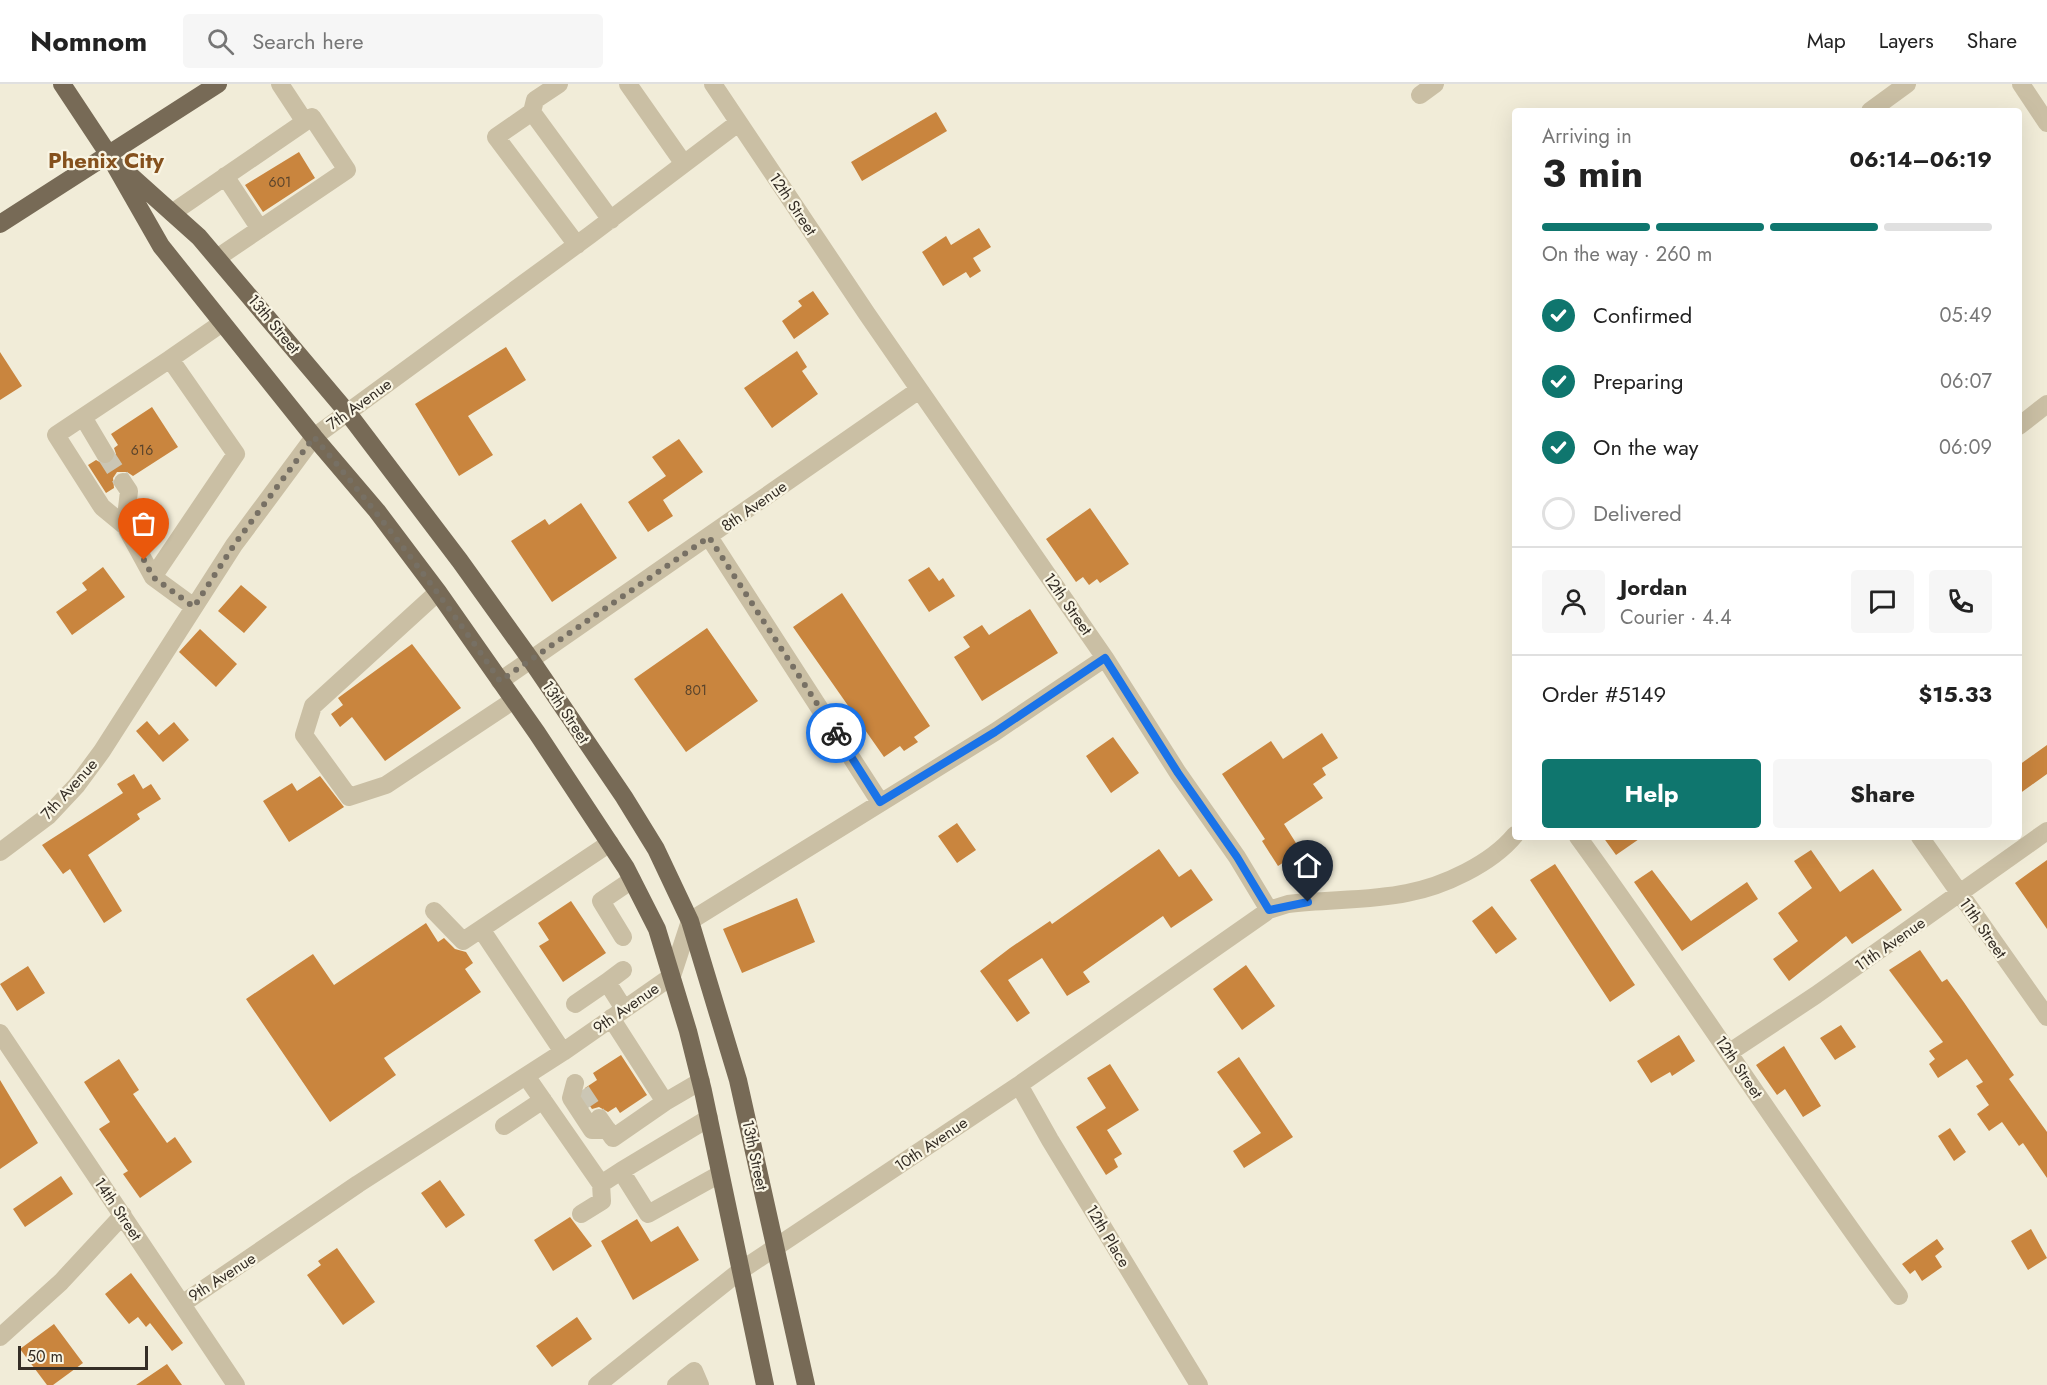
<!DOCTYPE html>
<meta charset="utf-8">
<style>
body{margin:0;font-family:Jost,sans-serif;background:#f6f6f6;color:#222;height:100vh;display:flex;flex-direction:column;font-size:22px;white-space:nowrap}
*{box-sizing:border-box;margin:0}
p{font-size:20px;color:#767676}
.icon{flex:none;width:33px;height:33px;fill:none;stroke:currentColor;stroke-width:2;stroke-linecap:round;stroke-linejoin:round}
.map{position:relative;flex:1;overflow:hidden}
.drawer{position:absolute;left:1512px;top:24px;width:510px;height:732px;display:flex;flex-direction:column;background:#fff;border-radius:6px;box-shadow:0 6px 24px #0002}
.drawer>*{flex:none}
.scale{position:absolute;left:18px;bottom:15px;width:130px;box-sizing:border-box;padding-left:6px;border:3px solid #352e26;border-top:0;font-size:16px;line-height:21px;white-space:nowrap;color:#352e26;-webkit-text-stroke:4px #f9f5e4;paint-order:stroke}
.pin{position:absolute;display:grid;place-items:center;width:51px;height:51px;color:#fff;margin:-62px -26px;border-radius:50% 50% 50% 0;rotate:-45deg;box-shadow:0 0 6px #0007}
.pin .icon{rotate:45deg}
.courier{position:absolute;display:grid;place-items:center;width:60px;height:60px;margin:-30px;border:4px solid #1a73e8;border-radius:50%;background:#fff;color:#222;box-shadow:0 2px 8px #0007}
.summary em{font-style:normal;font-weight:700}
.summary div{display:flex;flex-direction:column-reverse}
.summary{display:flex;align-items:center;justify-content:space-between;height:102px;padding:0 30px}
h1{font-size:39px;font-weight:700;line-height:45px}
.bar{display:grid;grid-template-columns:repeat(4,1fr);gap:9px 6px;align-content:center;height:72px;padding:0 30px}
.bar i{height:8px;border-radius:4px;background:#e0e0e0}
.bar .current{background:#0f766e}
.bar p{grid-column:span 4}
.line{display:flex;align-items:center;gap:15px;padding:0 30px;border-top:2px solid #e0e0e0}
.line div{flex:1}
.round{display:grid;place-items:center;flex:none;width:63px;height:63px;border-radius:6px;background:#f6f6f6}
ol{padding:0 30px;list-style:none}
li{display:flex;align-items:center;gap:18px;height:66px}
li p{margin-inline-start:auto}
li .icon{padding:6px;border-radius:50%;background:#0f766e;color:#fff;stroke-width:4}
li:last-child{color:#767676}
li i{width:33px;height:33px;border:3px solid #e0e0e0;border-radius:50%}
.primary-button{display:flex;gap:12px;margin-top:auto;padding:12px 30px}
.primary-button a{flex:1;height:69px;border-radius:6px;background:#0f766e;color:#fff;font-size:24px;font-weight:700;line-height:69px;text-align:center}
.primary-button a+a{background:#f6f6f6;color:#222}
header{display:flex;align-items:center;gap:36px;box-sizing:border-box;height:84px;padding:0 30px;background:#fff;border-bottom:2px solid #e0e0e0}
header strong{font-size:28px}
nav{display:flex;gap:33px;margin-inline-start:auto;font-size:21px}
.search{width:420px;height:54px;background:#f6f6f6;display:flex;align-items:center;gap:15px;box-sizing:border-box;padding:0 21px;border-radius:6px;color:#767676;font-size:22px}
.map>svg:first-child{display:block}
</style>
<header>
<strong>Nomnom</strong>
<div class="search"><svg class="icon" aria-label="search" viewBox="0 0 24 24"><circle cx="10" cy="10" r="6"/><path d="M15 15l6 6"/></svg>Search here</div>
<nav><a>Map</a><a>Layers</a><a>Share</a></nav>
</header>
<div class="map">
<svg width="2047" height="1301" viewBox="0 0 2047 1301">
<rect width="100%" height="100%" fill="#f1ecd8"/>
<path fill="#c9853e" d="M936,28L947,47L862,97L851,78Z
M299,68L315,94L263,128L245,101Z
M979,144L991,163L973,174L981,187L970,194L966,188L943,202L922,168L946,152L951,161Z
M813,207L829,230L794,255L782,237L802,222L798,217Z
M506,263L526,296L468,332L493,371L459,392L415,320Z
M797,267L807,283L802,287L818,310L772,344L744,304Z
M0,268L22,302L0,316Z
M152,323L178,363L133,392L127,388H117L113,394L114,404L106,409L88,381L96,376L105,381L111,379L116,370L114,364L118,361L111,350Z
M679,355L703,388L663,416L673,432L648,448L628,418L666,392L652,373Z
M581,419L617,474L552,518L511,457L545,435L549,441Z
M1090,424L1129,480L1100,499L1097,495L1089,501L1083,493L1076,498L1046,455Z
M103,483L125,513L72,551L56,528L87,506L82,499Z
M929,483L939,497L943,494L955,512L929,528L908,496Z
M241,501L267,523L244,549L218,527Z
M842,509L930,642L914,653L918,658L904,667L900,662L884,673L793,543Z
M1030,525L1058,569L982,617L954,573L970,563L963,553L982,541L989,551Z
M707,544L758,617L686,668L634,595Z
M200,545L237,580L216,603L179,568Z
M412,560L461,624L385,677L352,633L340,643L331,630L343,621L338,614L342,611Z
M147,637L159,651L174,638L189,656L163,678L136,647Z
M1322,649L1338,674L1322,684L1326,691L1313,700L1323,714L1284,740L1301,767L1278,782L1262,757L1265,755L1222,690L1271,657L1283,675Z
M1113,653L1139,689L1111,709L1086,672Z
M2047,661V690L2019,710V681Z
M134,690L143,705L151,700L161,715L137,730L140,735L88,771L122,827L104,839L70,785L63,790L42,761L123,709L117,700Z
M320,692L344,723L289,758L263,717L292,699L297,707Z
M957,739L976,766L957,779L938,752Z
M1603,753H1642L1616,771Z
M1159,765L1179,793L1191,785L1213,816L1171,844L1163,832L1083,888L1090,898L1067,912L1042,874L1008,896L1030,929L1017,938L980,887L1010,864L1050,837L1052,840Z
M1811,766L1840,808L1873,785L1902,826L1852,860L1846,852L1789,897L1773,875L1798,857L1778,829L1812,804L1794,777Z
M2047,776V845L2015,799Z
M1555,780L1635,901L1610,918L1530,796Z
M1652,786L1691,837L1747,798L1758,815L1682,867L1634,798Z
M797,814L815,858L742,889L723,845Z
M571,817L606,869L563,898L539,862L549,856L538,839Z
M1492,822L1517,855L1496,870L1472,837Z
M426,839L438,858L444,854L455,865L466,868L473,879L465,885L481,908L384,974L396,991L330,1038L246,915L313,870L334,901Z
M1920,866L1942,898L1947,895L1963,917L2014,991L2009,995L2047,1048V1094L2023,1059L2019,1062L2002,1038L1989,1047L1977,1030L1989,1021L1976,1002L1983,998L1967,975L1938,994L1929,980L1935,975L1929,967L1943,958L1889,886Z
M1246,881L1275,922L1242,946L1213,905Z
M28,882L45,909L17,927L0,900Z
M1841,941L1856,963L1835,976L1820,954Z
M1679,951L1695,977L1672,992L1670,988L1651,999L1637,977Z
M1784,962L1821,1022L1803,1033L1785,1005L1777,1011L1756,981Z
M621,971L647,1011L620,1029L616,1023L608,1028L599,1023L592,1025L583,1012L585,1004L597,996L593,989Z
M1239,973L1293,1053L1244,1084L1233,1067L1261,1049L1217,988Z
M119,975L139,1006L133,1010L167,1059L175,1053L192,1078L140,1114L123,1090L128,1087L99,1045L110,1038L84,998Z
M1110,980L1139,1026L1107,1046L1122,1070L1114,1075L1118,1083L1106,1091L1076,1043L1106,1024L1087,994Z
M0,996L38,1059L0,1085Z
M1950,1044L1966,1068L1954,1077L1938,1052Z
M61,1092L73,1110L25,1143L13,1125Z
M440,1096L465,1131L446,1144L421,1109Z
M570,1133L592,1162L553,1187L534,1156Z
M637,1135L651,1158L678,1142L699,1176L633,1216L601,1157Z
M2031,1145L2047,1174L2028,1186L2011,1157Z
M1937,1155L1944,1165L1935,1172L1942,1183L1922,1197L1915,1186L1910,1190L1902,1180Z
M337,1164L375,1218L343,1241L307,1191L321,1181L318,1177Z
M131,1189L183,1259L172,1267L150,1239L146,1243L138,1233L129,1240L105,1210Z
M577,1233L592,1255L552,1283L536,1262Z
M54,1240L83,1279L53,1301H47L20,1265Z
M167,1280L182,1301H136Z"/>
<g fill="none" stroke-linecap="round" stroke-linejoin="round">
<path stroke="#cbc6b4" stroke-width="18" stroke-dasharray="18 9" stroke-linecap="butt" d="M105,370L123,398
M581,1007L599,1034"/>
<path stroke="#cabfa4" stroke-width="18" d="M280,0L305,38
M559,0L535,16L532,28L496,53L577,161
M628,0L684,80
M713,0L867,230L1105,574L1178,689L1237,773L1269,826
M2021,0L2047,39
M1420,11L1435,0
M1870,27L1907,0
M532,28L611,136
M225,92L260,145
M172,129L312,33L347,86L217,174
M83,333L105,370
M2019,342L2047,320
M123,398L129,407L125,442
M709,453L880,718
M153,493L125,442L102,423L56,351L170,275
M438,508L313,622L304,651L349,713L386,701L514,616
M194,523L153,493L236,370L170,275L222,239
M500,597L919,306
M1578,753C1688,904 1788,1062 1899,1212
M1920,753L2047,933
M0,768L48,732L77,701L102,667L234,461L314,353L590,151L738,39
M434,827L463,857L481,845
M623,853L601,817L632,796
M607,898L623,886
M575,920L607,898L624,925
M0,949L236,1301
M563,968L481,845L610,759
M1730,968L1816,911L2047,747
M526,992L601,1100L621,1087
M575,999L571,1014L592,1046H608
M1019,1001L1050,1056L1199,1301
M665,1018L701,997
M599,1034L613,1054L665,1018L611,934
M709,1034L621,1087L648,1130L720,1090
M504,1042L543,1016
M581,1130L602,1117L601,1100
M182,1220L358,1100L563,968L672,892L690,837L995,648L1105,574
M0,1253L61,1198L123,1131
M597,1301L740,1187L1019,1001L1269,826L1288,820C1327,815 1369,817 1407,809C1444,802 1491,780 1515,751
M676,1301L694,1287L700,1301"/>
<path stroke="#776a56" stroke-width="18" d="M62,0L109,71L161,162L314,353L377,427L438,508L537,649L626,784L657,845L688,947L703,1007L765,1301
M122,84L199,153L347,328L460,477L531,576L624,713L656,765L690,837L738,996L806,1301
M0,140L218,0"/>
</g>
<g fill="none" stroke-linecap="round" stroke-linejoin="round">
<path stroke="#777064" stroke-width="6" stroke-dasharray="0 10.8" d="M144,476L153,493L194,523L234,461L314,353C380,431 442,512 500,597L709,453L836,649"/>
<path stroke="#1a73e8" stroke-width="8" d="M836,649L880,718L995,648L1105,574L1178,689L1237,773L1269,826L1308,818"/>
</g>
<g text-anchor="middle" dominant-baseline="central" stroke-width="4.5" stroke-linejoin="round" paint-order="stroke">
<g font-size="14" fill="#5a442c">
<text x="280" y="98">601</text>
<text x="142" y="366">616</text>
<text x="696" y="606">801</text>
</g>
<g font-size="16" fill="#352e26" stroke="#f9f5e4">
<text transform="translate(793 120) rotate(56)">12th Street</text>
<text transform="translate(274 240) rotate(50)">13th Street</text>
<text transform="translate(359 320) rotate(-36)">7th Avenue</text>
<text transform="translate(754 422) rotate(-35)">8th Avenue</text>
<text transform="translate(1068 520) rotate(55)">12th Street</text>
<text transform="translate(566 628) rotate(56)">13th Street</text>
<text transform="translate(69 705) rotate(-48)">7th Avenue</text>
<text transform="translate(1983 844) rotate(55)">11th Street</text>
<text transform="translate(1890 860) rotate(-35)">11th Avenue</text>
<text transform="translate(626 924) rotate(-35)">9th Avenue</text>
<text transform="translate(1739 983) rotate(56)">12th Street</text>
<text transform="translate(931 1060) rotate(-34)">10th Avenue</text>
<text transform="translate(755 1071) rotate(78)">13th Street</text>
<text transform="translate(118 1125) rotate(56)">14th Street</text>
<text transform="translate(1108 1152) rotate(59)">12th Place</text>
<text transform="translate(222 1193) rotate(-33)">9th Avenue</text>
</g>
<g font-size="22" font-weight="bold" fill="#85511d" stroke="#f9f5e4">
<text x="106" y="76">Phenix City</text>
</g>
</g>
</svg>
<div class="scale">50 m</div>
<div class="pin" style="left:144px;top:476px;background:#ea580c"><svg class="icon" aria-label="bag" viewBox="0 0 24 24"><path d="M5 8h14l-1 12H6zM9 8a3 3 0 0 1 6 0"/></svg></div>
<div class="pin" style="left:1308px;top:818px;background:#1f2937"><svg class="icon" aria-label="home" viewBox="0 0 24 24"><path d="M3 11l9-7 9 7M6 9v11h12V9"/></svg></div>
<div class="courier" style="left:836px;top:649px"><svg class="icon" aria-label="bike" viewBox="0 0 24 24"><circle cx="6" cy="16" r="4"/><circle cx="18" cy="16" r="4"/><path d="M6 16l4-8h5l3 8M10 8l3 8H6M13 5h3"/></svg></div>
<section class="drawer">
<div class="summary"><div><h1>3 min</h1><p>Arriving in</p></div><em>06:14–06:19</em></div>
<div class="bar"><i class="current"></i><i class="current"></i><i class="current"></i><i></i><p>On the way · 260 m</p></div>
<ol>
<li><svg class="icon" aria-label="check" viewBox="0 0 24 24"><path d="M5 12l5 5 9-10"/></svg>Confirmed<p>05:49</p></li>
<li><svg class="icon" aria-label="check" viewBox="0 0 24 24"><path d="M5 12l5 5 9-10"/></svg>Preparing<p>06:07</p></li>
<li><svg class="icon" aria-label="check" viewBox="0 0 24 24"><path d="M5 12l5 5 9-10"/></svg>On the way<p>06:09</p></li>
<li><i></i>Delivered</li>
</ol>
<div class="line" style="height:108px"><a class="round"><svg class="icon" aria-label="person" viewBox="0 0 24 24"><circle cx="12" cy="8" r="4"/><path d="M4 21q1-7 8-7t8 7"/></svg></a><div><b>Jordan</b><p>Courier · 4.4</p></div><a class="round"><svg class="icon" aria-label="chat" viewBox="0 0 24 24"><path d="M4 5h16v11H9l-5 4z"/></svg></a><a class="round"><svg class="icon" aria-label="phone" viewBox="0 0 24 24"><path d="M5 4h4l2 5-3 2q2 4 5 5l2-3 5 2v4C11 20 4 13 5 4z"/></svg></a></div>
<div class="line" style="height:78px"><div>Order #5149</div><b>$15.33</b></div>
<div class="primary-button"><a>Help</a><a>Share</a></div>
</section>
</div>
